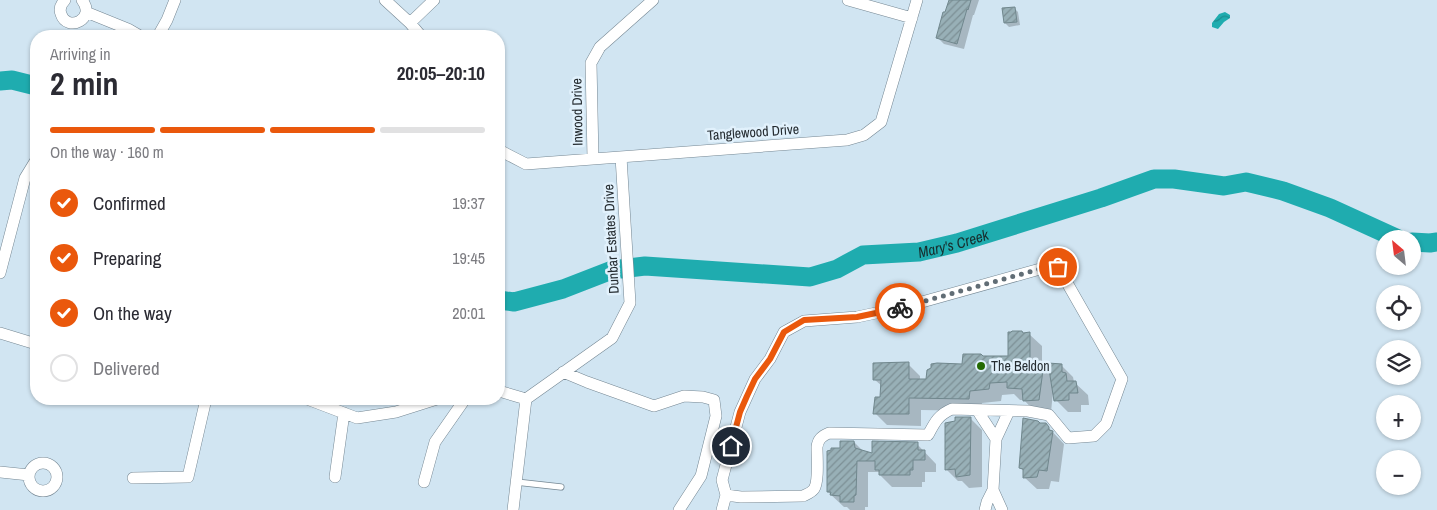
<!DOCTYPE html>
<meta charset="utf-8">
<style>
body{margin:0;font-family:"Archivo Narrow",sans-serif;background:#f2f2f3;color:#2b2b33;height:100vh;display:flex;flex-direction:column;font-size:19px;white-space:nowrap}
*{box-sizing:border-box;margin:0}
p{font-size:16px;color:#7c7c81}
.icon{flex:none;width:28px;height:28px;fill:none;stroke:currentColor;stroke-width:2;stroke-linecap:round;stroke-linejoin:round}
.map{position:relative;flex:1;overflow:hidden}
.panel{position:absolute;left:30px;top:30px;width:475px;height:375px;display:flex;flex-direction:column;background:#fff;border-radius:20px;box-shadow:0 1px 4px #0004}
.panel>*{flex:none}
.needle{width:32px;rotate:332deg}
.controls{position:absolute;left:1376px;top:230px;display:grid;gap:10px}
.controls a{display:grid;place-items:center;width:45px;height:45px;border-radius:50%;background:#fff;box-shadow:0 1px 4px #0004;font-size:25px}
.pin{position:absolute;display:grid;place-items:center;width:42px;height:42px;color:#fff;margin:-21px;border:2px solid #fff;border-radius:50%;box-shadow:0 1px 5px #0007}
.courier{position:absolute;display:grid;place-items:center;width:50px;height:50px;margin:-25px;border:4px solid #ea580c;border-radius:50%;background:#fff;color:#222;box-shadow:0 1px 6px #0007}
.overview em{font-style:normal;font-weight:800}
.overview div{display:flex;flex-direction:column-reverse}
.overview{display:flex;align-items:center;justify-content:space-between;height:85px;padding:0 20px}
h1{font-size:32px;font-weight:800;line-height:38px}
.bar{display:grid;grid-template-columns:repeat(4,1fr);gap:8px 5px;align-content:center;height:60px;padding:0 20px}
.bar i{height:6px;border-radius:4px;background:#e1e1e2}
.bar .selected{background:#ea580c}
.bar p{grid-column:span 4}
ol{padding:0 20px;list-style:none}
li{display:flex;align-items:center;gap:15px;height:55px}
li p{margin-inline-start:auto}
li .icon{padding:5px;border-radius:50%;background:#ea580c;color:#fff;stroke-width:4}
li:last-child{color:#7c7c81}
li i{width:28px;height:28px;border:2px solid #e1e1e2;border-radius:50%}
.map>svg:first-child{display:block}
</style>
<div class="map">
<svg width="1437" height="510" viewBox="0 0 1437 510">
<defs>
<pattern id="water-waves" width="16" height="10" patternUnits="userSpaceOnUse" patternTransform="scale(1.25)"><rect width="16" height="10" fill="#1facaf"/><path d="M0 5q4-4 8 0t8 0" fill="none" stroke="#1b8c8f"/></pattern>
<pattern id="building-hatch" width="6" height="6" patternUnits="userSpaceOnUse" patternTransform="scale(1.25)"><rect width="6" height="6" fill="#98b0b7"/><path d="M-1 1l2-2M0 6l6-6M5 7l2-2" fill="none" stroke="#7c8f95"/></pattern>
</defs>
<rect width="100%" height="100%" fill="#d1e5f2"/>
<path fill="url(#water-waves)" d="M1225,12L1230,15V18L1224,22L1218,29L1212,27V23L1219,14Z"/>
<path fill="#0003" d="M950,0H979L974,15H973L964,49L944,44L938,38Z
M1014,8L1018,12L1020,25L1009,27L1005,23Z
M1023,334H1029L1042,346V365H1043L1050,372L1061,365L1073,377L1074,382L1088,395L1089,405H1081V412H1068L1056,400L1053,392L1051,412L1036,413L1024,400H1020L1014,394L1002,395L1001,401L982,403L981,411L921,410V426L887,425L875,413L881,398L882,386L875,380L908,364L920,376V380H927L983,358L1009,357Z
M970,418L982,430V487L969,488L962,481H958L946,469L956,422Z
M1040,424H1045L1064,444L1059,482L1051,481L1049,489H1037L1024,477V471L1020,468Z
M854,442L864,452L873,455L917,444L936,464V472H925V482H922V487H892L880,475V472H868V507H865V510H850L847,507H844L828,492L841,449Z"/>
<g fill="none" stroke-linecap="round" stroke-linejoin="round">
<g stroke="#1facaf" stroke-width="19">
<path d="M0,81L12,80L36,86"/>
<path d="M1412,242L1430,243L1437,242"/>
<path id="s1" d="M499,300L514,302L563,289L612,270L645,266L810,277L837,269L863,255L919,252L957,243L1101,198L1154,179H1174L1224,186L1246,182L1283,191L1330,208L1398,239"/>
</g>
</g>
<path fill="url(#building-hatch)" stroke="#70878d" d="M949,0H971L968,10L967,9L957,44L936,38L943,12H945Z
M1015,7L1017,22L1004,23L1002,8Z
M1012,331H1022L1023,333L1030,332V366L1044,363L1039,400L1023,401L1022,389L1007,388V382L990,383L989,389L970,391L969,399L909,398V414H873L875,397H880L881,380H873V363L909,362V379H926L927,370L931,368V364L937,363L962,364L963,354H981L983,356H1008V332H1011Z
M1048,363L1062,364V372L1066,373L1067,381H1076L1078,393H1069V400L1054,401Z
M955,417H971L970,475L956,477L955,469L945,470V423L955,421Z
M1023,418L1038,421L1040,423H1046L1049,427V430L1053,431L1047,471L1039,470L1037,477L1023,478V469L1019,468Z
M840,441H854L855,448L872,453V441L918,442V450H925V460H913V470H910V475H879V470H875V461H857L856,495L854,496V502H840V496L830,495L831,492H827V451L831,450V448H840Z"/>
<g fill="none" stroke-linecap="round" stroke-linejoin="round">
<g stroke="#758793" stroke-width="7">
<path id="lane" d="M516,482L561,487"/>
</g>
<g stroke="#758793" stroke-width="12">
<path id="street" d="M65,0C61,4 59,9 61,14C67,33 97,19 82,0
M385,0L410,23L421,36
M848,0L912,18
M86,12L128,29L140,36
M410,23L434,0
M158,36L167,20L175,0
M499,150L526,164L847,140L864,135L881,122L917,0
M593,159L591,63L600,47L653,0
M0,273L25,178L36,160
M0,333L36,344
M563,372L587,382L654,406L684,396L703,397L714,400L716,416L701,476L679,510
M499,391L526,399
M307,399L357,418L396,412L437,399
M977,410L996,439
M29 477a14 14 0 1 1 28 0a14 14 0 1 1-28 0Z
M0,472L29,475
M335,477L344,413
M133,478L188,477L206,399
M424,482L435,442L465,399
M993,490L1002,510
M513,510L526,399L612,338L630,303L621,157
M722,510L726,495L722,480L740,412L755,379L770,359L784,332L804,321L857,317L904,307L1040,269L1058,267L1122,379L1106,424L1094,436L1068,438L1049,415L1028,411L952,409C938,415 935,422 928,435L829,433C822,436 818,439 817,447C817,457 819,482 814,489C811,493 807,494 803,496L741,497L726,495
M985,510L987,502L993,490L996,439L1009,411"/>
</g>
<use href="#lane" stroke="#fff" stroke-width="5.5"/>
<use href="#street" stroke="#fff" stroke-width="11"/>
</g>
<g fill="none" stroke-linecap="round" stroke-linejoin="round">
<path stroke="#616d75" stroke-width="5" stroke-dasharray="0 9" d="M900,308L1040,269L1058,267"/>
<path stroke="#ea580c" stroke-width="6" d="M731,446L740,412L747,396L755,379L770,359L784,332L804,320L857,317L900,308"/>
</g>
<circle fill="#246a02" stroke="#e1f1fc" stroke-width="2" cx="981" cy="366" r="5"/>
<g text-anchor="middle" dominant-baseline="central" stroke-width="5" stroke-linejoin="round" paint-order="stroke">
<g font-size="14" fill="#252c31" stroke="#e1f1fc">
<text transform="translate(577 112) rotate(-91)">Inwood Drive</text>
<text transform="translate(753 132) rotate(-4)">Tanglewood Drive</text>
<text transform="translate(611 239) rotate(-93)">Dunbar Estates Drive</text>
</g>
<g font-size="14" fill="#252c31" stroke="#e1f1fc" text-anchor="start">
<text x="991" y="366">The Beldon</text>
</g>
<g font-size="15" font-style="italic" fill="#182e2e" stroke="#e1f1fc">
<text stroke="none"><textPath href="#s1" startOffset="466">Mary's Creek</textPath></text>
</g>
</g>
</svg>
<div class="controls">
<a><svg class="needle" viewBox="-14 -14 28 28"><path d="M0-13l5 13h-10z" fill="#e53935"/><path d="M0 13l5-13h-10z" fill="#7c7c81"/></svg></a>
<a><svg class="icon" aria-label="locate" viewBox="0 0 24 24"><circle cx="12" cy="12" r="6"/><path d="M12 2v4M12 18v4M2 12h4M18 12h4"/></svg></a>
<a><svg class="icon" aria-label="layers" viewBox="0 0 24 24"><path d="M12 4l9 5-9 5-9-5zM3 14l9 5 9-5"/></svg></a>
<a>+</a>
<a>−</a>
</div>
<div class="pin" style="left:1058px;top:267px;background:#ea580c"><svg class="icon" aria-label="bag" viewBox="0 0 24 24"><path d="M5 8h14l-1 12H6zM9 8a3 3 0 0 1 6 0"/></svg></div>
<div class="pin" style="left:731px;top:446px;background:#1f2937"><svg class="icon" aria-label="home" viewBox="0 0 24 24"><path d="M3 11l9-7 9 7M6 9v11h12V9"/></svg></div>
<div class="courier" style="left:900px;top:308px"><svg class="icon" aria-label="bike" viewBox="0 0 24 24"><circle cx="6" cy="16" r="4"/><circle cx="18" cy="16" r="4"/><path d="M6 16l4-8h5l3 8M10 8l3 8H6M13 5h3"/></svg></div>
<section class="panel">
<div class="overview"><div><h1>2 min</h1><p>Arriving in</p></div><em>20:05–20:10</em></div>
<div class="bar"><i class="selected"></i><i class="selected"></i><i class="selected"></i><i></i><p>On the way · 160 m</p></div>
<ol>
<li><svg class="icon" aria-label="check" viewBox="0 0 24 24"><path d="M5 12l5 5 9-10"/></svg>Confirmed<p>19:37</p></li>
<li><svg class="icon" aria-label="check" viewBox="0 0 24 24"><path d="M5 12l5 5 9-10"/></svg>Preparing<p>19:45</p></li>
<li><svg class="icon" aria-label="check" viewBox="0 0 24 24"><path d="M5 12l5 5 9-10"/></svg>On the way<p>20:01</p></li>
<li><i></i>Delivered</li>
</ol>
</section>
</div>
